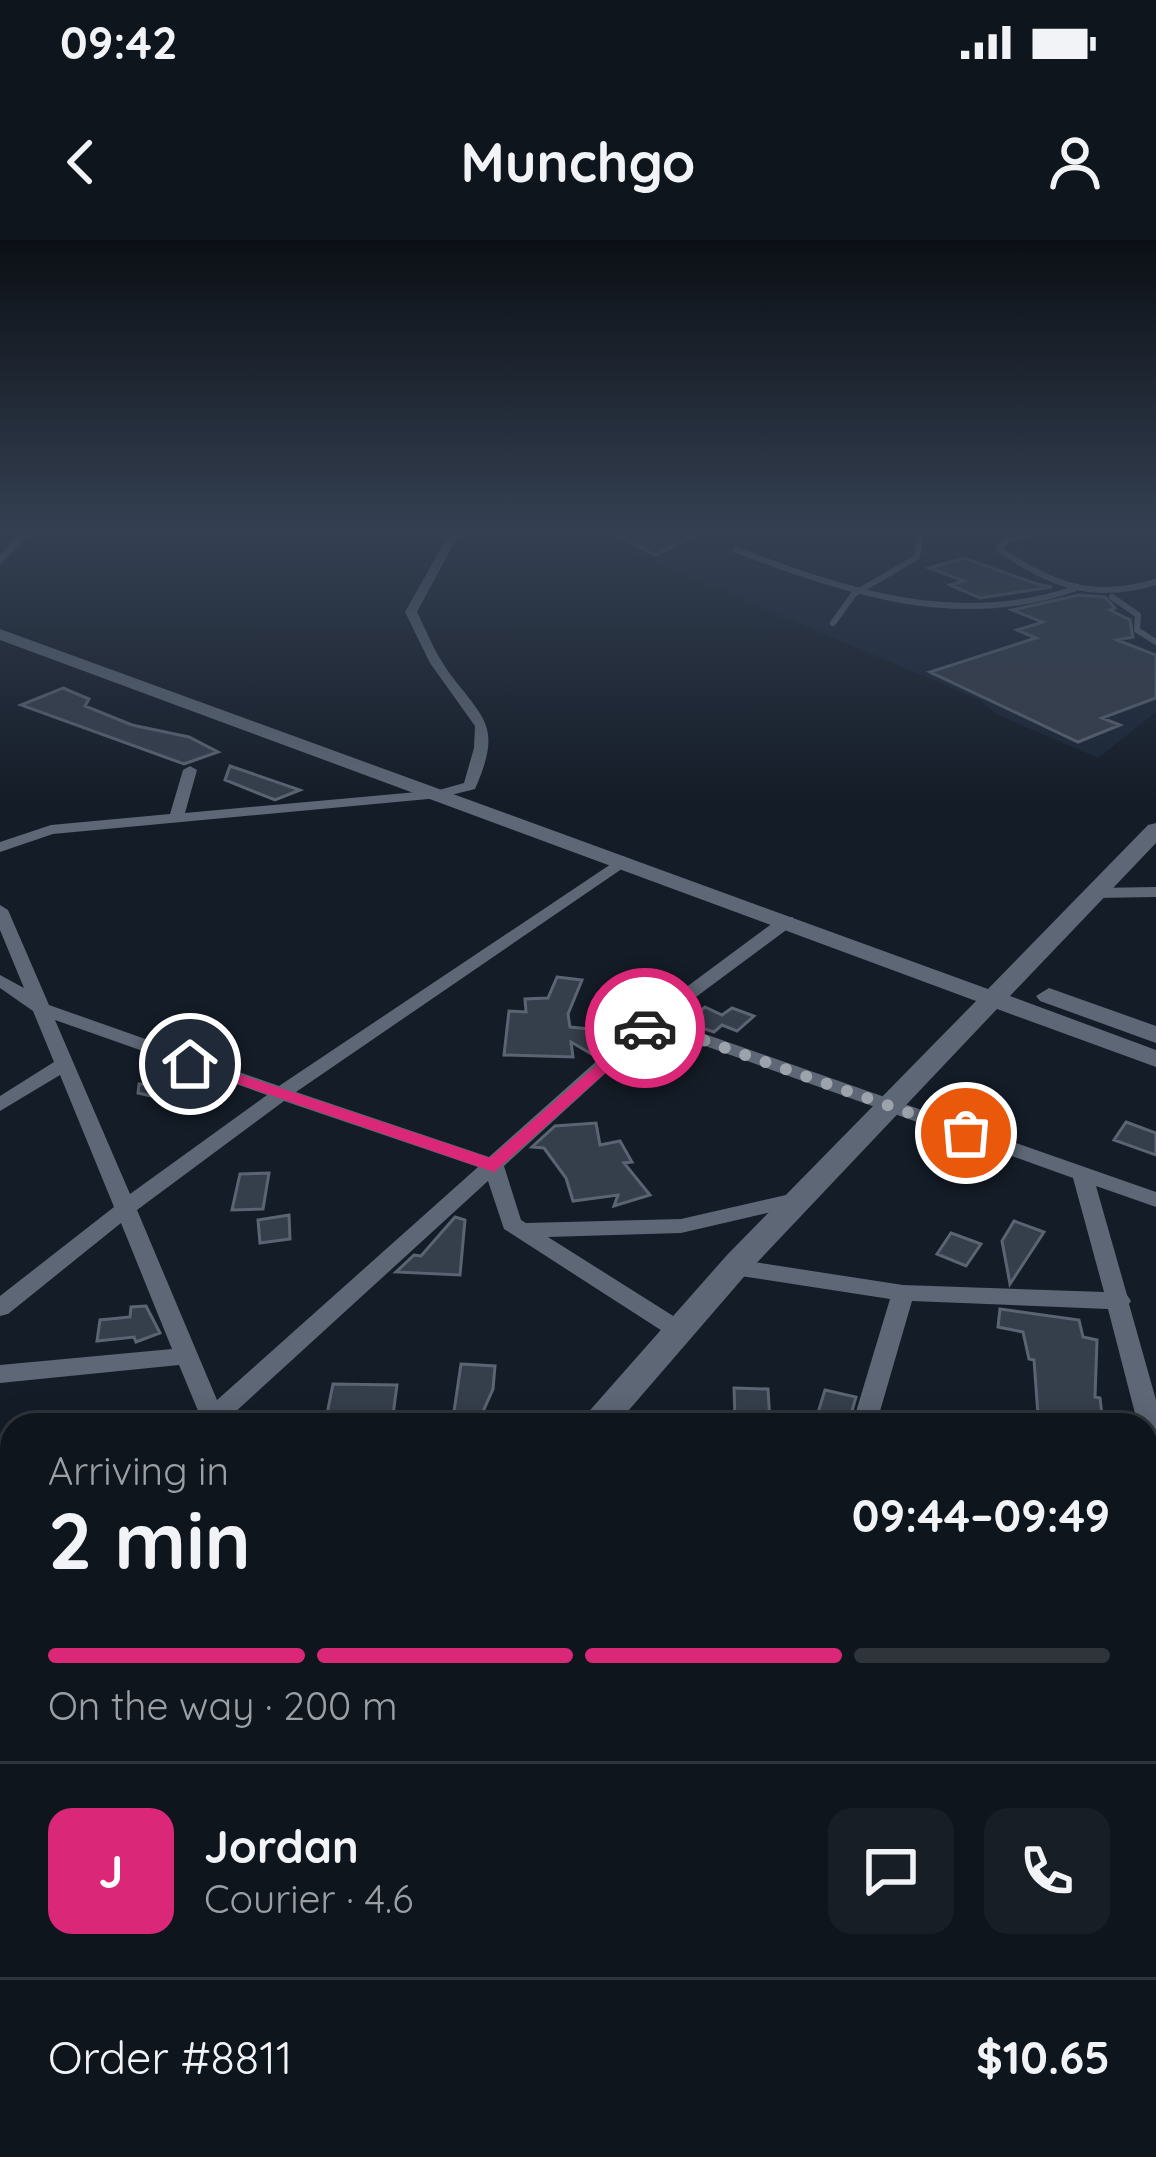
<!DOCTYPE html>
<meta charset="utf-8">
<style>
body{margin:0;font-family:Quicksand,sans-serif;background:#181e26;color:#f1f3f6;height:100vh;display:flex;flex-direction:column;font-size:45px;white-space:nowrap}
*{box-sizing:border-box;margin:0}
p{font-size:39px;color:#9b9fa4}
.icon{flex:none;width:66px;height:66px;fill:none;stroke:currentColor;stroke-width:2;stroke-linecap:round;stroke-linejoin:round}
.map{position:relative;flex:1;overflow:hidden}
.details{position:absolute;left:0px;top:1173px;width:1158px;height:744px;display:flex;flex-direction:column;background:#0f151d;border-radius:36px 36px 0 0;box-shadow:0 6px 30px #0003,0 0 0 3px #2f343b}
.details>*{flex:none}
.pin{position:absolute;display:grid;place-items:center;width:102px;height:102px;color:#fff;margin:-51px;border:6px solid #fff;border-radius:50%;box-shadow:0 3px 12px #0007}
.courier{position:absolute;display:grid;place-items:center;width:120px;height:120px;margin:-60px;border:9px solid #db2777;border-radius:50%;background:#fff;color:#222;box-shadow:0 3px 15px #0007}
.head em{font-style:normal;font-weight:800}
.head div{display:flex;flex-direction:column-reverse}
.head{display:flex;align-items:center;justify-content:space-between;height:204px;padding:0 48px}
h1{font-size:78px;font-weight:800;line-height:90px}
.bar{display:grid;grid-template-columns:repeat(4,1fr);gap:18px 12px;align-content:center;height:144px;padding:0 48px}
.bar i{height:15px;border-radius:9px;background:#2f343b}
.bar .current{background:#db2777}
.bar p{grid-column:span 4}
.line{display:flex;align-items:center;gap:30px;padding:0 48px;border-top:3px solid #2f343b}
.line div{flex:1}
.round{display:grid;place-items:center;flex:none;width:126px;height:126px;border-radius:24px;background:#181e26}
.status{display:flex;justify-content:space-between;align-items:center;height:84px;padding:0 60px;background:#0f151d;direction:ltr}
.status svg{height:33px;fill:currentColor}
header{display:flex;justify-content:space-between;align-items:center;height:156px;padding:0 48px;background:#0f151d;font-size:54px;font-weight:800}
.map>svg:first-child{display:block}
</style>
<div class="status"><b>09:42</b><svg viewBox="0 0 49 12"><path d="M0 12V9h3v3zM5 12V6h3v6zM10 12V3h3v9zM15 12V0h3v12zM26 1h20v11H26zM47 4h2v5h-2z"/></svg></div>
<header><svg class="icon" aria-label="back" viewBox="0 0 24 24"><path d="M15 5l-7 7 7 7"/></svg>Munchgo<svg class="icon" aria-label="person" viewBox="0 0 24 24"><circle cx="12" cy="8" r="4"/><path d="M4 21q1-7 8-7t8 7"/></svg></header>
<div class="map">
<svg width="1156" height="1917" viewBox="0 0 1156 1917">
<rect width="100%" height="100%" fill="#141c27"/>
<path fill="#1a2536" d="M615,293H1156V472L1098,518L998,475L980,460L598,298Z"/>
<path fill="#353e4b" stroke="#5a6472" stroke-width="3" d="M612,293H698L656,315Z
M964,318L1037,344L1052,347L980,358L950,345L964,341L929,328Z
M1079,355L1105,357L1115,368L1110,370L1130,380L1133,397L1117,400L1156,415V458L1102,478L1120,485L1078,502L930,432L1036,398L1017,390L1043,382L1012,370Z
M63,448L89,459L85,466L132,485L189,497L218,512L184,524L21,465Z
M230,526L300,550L275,560L225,540Z
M557,737L582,740L568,774L570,787L610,791L612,802L595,816L571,802L573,817L504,815L509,771L526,772L525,759L548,758Z
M705,767L722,775L732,768L754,776L737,791L722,785L714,792L686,783Z
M670,798L698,808L660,842L639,829Z
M139,844L193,845L210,849L196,866L138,853Z
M1126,882L1156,893V915L1114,900Z
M596,883L600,905L620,901L632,922L624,923L650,955L614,966L618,955L573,961L566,938L544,908L532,907L555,886Z
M269,933L263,969L232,970L240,934Z
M289,975L290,999L260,1003L258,980Z
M455,977L465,980L460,1035L396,1032L414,1015L421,1016Z
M1014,981L1044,992L1010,1044L1002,1001Z
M951,993L981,1004L966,1026L937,1014Z
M146,1066L160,1093L136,1102L134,1097L97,1101L100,1080L130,1077L131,1067Z
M1000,1069L1079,1080L1083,1097L1097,1100L1095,1157L1100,1158L1103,1183L1038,1175L1034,1120L1029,1119L1023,1092L998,1087Z
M461,1124L495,1126L493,1149L477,1185H452Z
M333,1144L397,1145L393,1175L327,1174Z
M734,1148L768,1149L770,1181L735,1179Z
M825,1150L856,1157L848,1185L816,1179Z"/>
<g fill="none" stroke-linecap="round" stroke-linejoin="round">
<path stroke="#5d6775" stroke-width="6" d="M1033,293L1009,299L998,309C1052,345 1092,361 1156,342
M736,310C848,352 956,389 1074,349
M1112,357L1138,375L1137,390L1156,402
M833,383L854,354L917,317L921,293"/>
<path fill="#5d6775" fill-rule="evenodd" d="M19,293H30L0,325V315Z
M453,293H466L455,301L417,372C427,392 435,413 448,431C484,480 503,485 475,549L439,558L53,594L0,612V602L51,585L170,574L183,530L190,526L197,530L185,573L439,550L464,543L474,508L475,486L430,423L405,372L446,299Z
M623,616L631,621L629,624L296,852L489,917L646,777L781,677H793V685L665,780L1156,952V967L1096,946L1127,1055L1131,1061L1129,1064L1156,1160V1215L1146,1210V1185H1138L1108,1069L912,1061L876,1185H852L890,1059L734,1035L723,1027L726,1022L734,1019L903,1045L1104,1052L1073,938L655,788L504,926L521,980L526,983L681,979L799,952L806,954L810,959L806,964L681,993L548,997L686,1084L690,1090L686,1096H670L504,989L488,941L221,1185H197L201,1178L179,1125L0,1143V1125L172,1109L121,983L8,1074L0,1076V1056L114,967L60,835L0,871V856L54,822L33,771L0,748V735L24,748L0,690V665L8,670L49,765L279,846ZM55,780L267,855L130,954ZM284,861L478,927L217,1160L137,970Z
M1156,647V657L1095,658L1087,653L1095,648Z
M12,1312V1334L0,1336V1314Z
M1146,1312H1156V1334H1146Z
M12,1530V1654L0,1661V1537Z
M1146,1738H1156V1772H1146Z
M901,1905H937L940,1917H904Z"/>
<path fill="#5d6775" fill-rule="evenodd" d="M0,389L988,749L1148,585L1156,583V603L1010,756L1156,810V827L997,769L749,1031L616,1185H577L727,1015L976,761L0,400Z
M1049,748L1156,786V803L1040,761L1036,756Z
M403,1905H455L456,1917H404Z"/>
</g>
<linearGradient id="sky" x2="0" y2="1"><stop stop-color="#0b0f15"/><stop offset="0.52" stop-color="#344052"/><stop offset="1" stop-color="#344052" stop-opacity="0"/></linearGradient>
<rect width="1156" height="562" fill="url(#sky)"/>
<path fill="#db2777" d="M645,783L651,792L494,932L181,824L196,820L490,918Z"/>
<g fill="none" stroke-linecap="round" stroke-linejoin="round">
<path stroke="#9ca3ac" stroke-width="12" stroke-dasharray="0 21.6" d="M645,788L652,782L966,893"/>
</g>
</svg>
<div class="pin" style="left:966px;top:893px;background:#ea580c"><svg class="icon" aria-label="bag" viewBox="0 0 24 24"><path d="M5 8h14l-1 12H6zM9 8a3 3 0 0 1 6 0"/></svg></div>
<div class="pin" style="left:190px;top:824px;background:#1f2937"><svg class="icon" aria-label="home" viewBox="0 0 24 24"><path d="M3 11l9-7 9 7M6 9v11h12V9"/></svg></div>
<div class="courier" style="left:645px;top:788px"><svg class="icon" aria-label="car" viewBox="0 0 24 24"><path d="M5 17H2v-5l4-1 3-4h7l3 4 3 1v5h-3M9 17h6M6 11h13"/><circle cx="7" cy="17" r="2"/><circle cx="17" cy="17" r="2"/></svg></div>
<section class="details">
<div class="head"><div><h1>2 min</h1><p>Arriving in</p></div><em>09:44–09:49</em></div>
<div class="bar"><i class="current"></i><i class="current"></i><i class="current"></i><i></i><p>On the way · 200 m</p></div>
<div class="line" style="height:216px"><b class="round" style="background:#db2777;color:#fff">J</b><div><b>Jordan</b><p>Courier · 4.6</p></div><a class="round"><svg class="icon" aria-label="chat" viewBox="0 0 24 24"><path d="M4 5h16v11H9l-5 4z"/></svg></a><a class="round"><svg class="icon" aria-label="phone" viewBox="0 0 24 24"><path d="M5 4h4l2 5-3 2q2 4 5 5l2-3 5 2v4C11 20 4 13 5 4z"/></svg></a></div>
<div class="line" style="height:156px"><div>Order #8811</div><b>$10.65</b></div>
</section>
</div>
